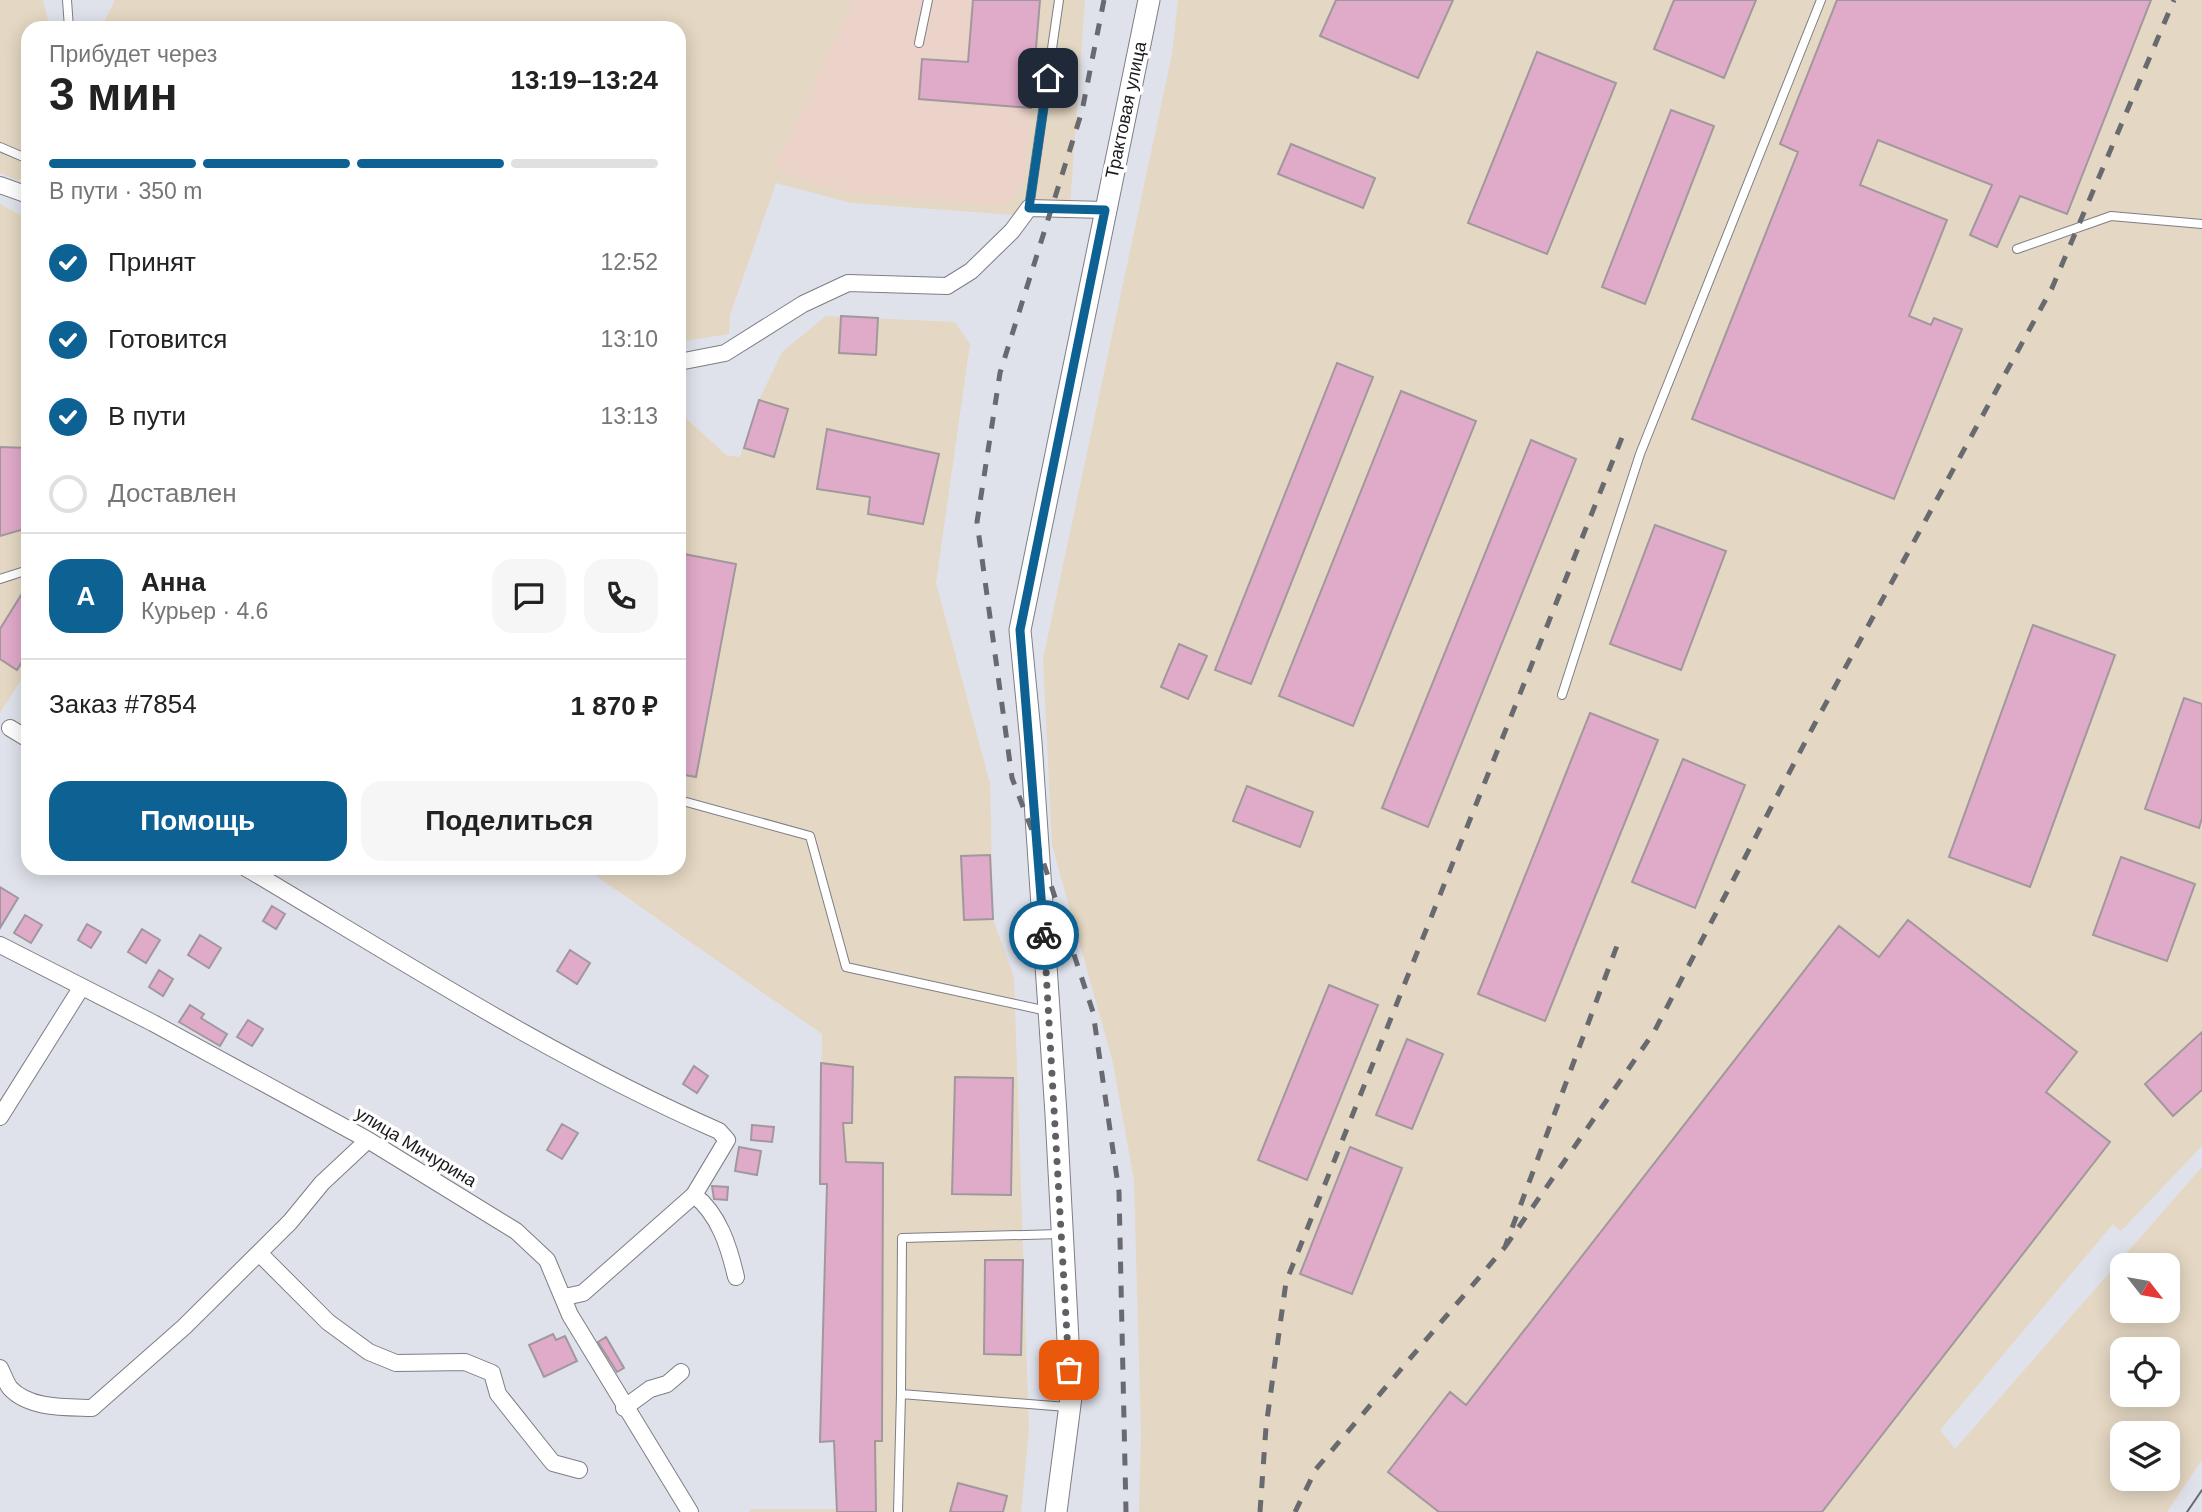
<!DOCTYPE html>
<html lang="ru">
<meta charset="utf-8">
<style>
body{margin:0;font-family:Arial,sans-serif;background:#f6f6f6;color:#222;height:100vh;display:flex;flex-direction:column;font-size:26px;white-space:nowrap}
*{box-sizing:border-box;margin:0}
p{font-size:23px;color:#767676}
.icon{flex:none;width:38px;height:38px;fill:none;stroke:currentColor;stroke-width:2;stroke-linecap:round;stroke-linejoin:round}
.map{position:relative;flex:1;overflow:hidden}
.drawer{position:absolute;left:21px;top:21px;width:665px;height:854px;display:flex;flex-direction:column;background:#fff;border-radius:21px;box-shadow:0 4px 18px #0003}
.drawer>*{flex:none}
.needle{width:46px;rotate:121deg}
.tools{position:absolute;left:2110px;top:1253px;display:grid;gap:14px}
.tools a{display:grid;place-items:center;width:70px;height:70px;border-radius:14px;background:#fff;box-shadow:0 4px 18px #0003;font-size:35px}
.pin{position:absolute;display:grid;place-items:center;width:60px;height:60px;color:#fff;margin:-30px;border-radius:14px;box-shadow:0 4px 10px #0006}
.courier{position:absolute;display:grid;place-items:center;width:70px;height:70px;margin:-35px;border:5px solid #0e6293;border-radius:50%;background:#fff;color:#222;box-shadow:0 2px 9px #0007}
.headline em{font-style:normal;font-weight:700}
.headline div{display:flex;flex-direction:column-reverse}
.headline{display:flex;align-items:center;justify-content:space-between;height:119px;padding:0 28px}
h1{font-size:46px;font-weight:700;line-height:52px}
.bar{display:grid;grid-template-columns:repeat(4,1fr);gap:10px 7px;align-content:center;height:84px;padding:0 28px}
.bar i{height:9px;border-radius:5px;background:#e0e0e0}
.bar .current{background:#0e6293}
.bar p{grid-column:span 4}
.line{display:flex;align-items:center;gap:18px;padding:0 28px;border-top:2px solid #e0e0e0}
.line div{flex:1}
.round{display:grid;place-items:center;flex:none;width:74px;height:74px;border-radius:21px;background:#f6f6f6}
ol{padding:0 28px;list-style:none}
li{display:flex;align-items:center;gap:21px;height:77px}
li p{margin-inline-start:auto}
li .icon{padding:7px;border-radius:50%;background:#0e6293;color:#fff;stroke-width:4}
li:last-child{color:#767676}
li i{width:38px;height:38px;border:4px solid #e0e0e0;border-radius:50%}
.button{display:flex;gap:14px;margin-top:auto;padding:14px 28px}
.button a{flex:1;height:80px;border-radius:21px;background:#0e6293;color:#fff;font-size:28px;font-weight:700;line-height:80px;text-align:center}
.button a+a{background:#f6f6f6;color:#222}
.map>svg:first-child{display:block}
</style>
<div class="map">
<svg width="2202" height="1512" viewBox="0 0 2202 1512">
<rect width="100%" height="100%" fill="#e0e2eb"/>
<path fill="#e4d7c3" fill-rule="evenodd" d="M0,0H43L50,28H28V164L19,181L0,173Z
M115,0H1085L1069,219L851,203L776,183L730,315L729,334L679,342V28H101Z
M1178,0H2202V1146L2121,1231L2113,1224L1940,1430L1955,1449L2202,1167V1460L2167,1512H1139L1141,1434L1134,1181L1113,1063L1052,845L1043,659L1172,54ZM2123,1265H2168V1311H2123ZM2123,1349H2168V1395H2123ZM2123,1433H2168V1479H2123Z
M0,204L28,219V669L0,713Z
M826,316L955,322L970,344L936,583L990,783L993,919L1014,977L1029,1430L1021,1512H750V1509H837L834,1441L820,1442L827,1184H820L822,1034L585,868H679V412L726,455L740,457L759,400L782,352Z"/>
<path fill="#ebd3c9" d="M853,0H1040L1024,184L1003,206L839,192L774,169Z"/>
<path fill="#e0aac9" stroke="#a1989d" stroke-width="2" d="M973,0H1040L1031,108L919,99L922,59L968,62Z
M1336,0H1453L1418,78L1320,36Z
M1674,0H1756L1724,78L1654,49Z
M1837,0H2151L2067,214L2020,196L1997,247L1970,235L1992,185L1878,140L1860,185L1947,220L1909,316L1931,325L1934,318L1962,329L1894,499L1692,419L1798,152L1780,144Z
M1537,52L1616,83L1547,254L1468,223Z
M1671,110L1714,126L1645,304L1602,287Z
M1291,144L1375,178L1363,208L1278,174Z
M841,316L878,318L876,355L839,353Z
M1337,363L1373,377L1251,684L1215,670Z
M1401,391L1476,421L1353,726L1279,696Z
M759,400L788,409L774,457L744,448Z
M827,429L939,454L923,524L868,514L870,497L817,489Z
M1531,440L1576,459L1428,827L1382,808Z
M0,447L28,448V528L0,536Z
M1655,525L1726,551L1681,670L1610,644Z
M679,553L736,564L696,777L679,774Z
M28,584V652L17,670L0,659V629Z
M2033,625L2115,655L2030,887L1949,857Z
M1179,644L1207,656L1188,699L1161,687Z
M2184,698L2202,704V818L2199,828L2145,809Z
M1590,713L1658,740L1545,1021L1478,994Z
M1683,759L1745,785L1695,908L1632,882Z
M1247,786L1313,812L1300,847L1233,821Z
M990,855L993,919L964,920L961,856Z
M2121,857L2195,884L2167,961L2093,935Z
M0,887L18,898L0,928Z
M272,906L285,914L276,929L263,921Z
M25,915L42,925L31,943L14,933Z
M1908,920L2077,1052L2046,1092L2110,1142L1822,1512H1439L1388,1472L1450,1392L1466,1405L1839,926L1879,957Z
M87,924L101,932L91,948L78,940Z
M142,929L160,940L146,963L128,952Z
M200,935L221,948L209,968L188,955Z
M570,950L590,963L577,984L557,971Z
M159,970L173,979L163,996L149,987Z
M1329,985L1378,1005L1307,1180L1258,1160Z
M190,1005L204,1014L201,1018L227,1034L220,1046L179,1022Z
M248,1020L263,1029L252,1046L237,1037Z
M2202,1032V1090L2173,1116L2145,1084Z
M1407,1039L1443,1054L1412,1129L1376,1115Z
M821,1063L853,1067L852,1123H843L846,1162L883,1163L882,1441H875L876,1512H837L834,1441L820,1442L827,1184H820Z
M694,1066L708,1076L697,1093L683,1084Z
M955,1077L1013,1078L1011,1195L952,1194Z
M562,1124L578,1133L562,1159L547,1150Z
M752,1125L774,1127L772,1142L751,1140Z
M739,1147L761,1151L757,1175L735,1171Z
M1350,1147L1402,1168L1352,1294L1300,1274Z
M712,1186L728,1187L727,1200L714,1199Z
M985,1260H1023L1021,1355L984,1354Z
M553,1334L556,1340L565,1336L577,1361L544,1377L529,1345Z
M606,1337L624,1368L617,1372L598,1342Z
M958,1483L1007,1496L1003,1512H950Z"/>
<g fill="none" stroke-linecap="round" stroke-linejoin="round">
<g stroke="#7d7e86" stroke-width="10">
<path id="lane" d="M67,0L69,28
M919,43L928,0
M0,147L28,159
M1029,208L1059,0
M2017,249L2111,216L2202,224
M0,579L28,570
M1562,695L1640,454L1821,0
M679,800L810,836L846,967L1047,1011
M1061,1234L902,1238L901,1394L1067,1407
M898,1512L901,1394"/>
</g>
<g stroke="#7d7e86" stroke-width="18">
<path id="street" d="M0,185L28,195
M679,362L725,353L803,304L848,283L947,286L971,271L1012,231L1029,208L1105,210
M10,728L28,739
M246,868C401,960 554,1059 719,1131L727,1140L694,1195L583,1293L565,1297
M0,945L153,1023L368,1140L516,1231L547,1260L570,1315L690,1512
M0,1117L81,988
M694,1195C719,1214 729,1247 736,1277
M259,1253L328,1322L369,1352L396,1363L465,1362L492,1373L498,1394L553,1463L579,1470
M0,1368C3,1374 6,1383 10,1388C29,1409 66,1407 92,1408L184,1327L290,1222L322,1183L368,1140
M624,1408L650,1389L667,1384L681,1372"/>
</g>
<g stroke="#7d7e86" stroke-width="23">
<path id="secondary" d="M1056,1512L1071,1397L1056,1114L1031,742L1020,630L1149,0"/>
</g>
<use href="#lane" stroke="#fff" stroke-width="8"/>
<use href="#street" stroke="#fff" stroke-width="16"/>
<use href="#secondary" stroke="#fff" stroke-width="21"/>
<path stroke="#696a70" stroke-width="2" d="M2187,1512L2202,1490"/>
<path stroke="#696a70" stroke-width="5" stroke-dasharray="12 12" stroke-linecap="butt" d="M1104,0L1082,111L1000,373L977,522L1012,778L1038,846L1093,1012L1119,1192L1126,1512
M1505,1247L1654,1032L1813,727L2052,288L2174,0
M1260,1512L1266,1427L1286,1282L1623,435
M1295,1512L1316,1469L1505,1247L1618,943"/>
</g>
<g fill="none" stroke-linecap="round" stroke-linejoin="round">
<path stroke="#5f5f64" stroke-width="7" stroke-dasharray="0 12.6" d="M1044,935L1069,1370"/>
<path stroke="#0e6293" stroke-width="9" d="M1044,935L1020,630L1105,210L1029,208L1048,78"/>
</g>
<g text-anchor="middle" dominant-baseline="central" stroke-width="7" stroke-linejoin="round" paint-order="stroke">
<g font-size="18" fill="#19191c" stroke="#fff">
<text transform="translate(1126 110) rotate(-78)">Трактовая улица</text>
<text transform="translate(416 1147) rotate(31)">улица Мичурина</text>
</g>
</g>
</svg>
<div class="tools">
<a><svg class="needle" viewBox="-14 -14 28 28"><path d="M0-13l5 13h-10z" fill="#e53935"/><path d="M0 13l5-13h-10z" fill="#767676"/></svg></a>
<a><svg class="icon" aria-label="locate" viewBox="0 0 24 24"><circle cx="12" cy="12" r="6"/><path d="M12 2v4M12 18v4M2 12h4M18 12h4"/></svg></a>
<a><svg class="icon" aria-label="layers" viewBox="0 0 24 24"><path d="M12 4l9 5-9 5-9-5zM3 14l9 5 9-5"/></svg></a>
</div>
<div class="pin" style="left:1069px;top:1370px;background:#ea580c"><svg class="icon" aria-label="bag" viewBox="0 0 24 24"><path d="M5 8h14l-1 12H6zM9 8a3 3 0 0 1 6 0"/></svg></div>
<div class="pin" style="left:1048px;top:78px;background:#1f2937"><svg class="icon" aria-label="home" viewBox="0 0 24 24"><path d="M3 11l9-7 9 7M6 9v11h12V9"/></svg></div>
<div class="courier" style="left:1044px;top:935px"><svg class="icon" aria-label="bike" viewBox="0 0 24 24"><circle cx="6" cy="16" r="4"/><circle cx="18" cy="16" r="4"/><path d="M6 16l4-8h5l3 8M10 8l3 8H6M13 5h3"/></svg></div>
<section class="drawer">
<div class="headline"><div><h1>3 мин</h1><p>Прибудет через</p></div><em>13:19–13:24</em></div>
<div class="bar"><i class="current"></i><i class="current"></i><i class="current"></i><i></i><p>В пути · 350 m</p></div>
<ol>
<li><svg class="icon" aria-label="check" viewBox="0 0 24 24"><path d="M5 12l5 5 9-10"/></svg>Принят<p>12:52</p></li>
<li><svg class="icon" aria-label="check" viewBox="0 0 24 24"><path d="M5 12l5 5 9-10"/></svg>Готовится<p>13:10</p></li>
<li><svg class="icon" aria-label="check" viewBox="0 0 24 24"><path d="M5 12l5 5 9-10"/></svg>В пути<p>13:13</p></li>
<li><i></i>Доставлен</li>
</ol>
<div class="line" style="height:126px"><b class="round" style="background:#0e6293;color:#fff">А</b><div><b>Анна</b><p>Курьер · 4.6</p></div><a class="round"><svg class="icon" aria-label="chat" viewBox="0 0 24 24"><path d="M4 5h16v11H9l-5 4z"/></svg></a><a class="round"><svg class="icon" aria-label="phone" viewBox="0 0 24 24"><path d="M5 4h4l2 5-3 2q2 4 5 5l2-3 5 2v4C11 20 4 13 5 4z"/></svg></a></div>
<div class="line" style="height:91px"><div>Заказ #7854</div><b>1 870 ₽</b></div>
<div class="button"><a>Помощь</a><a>Поделиться</a></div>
</section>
</div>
